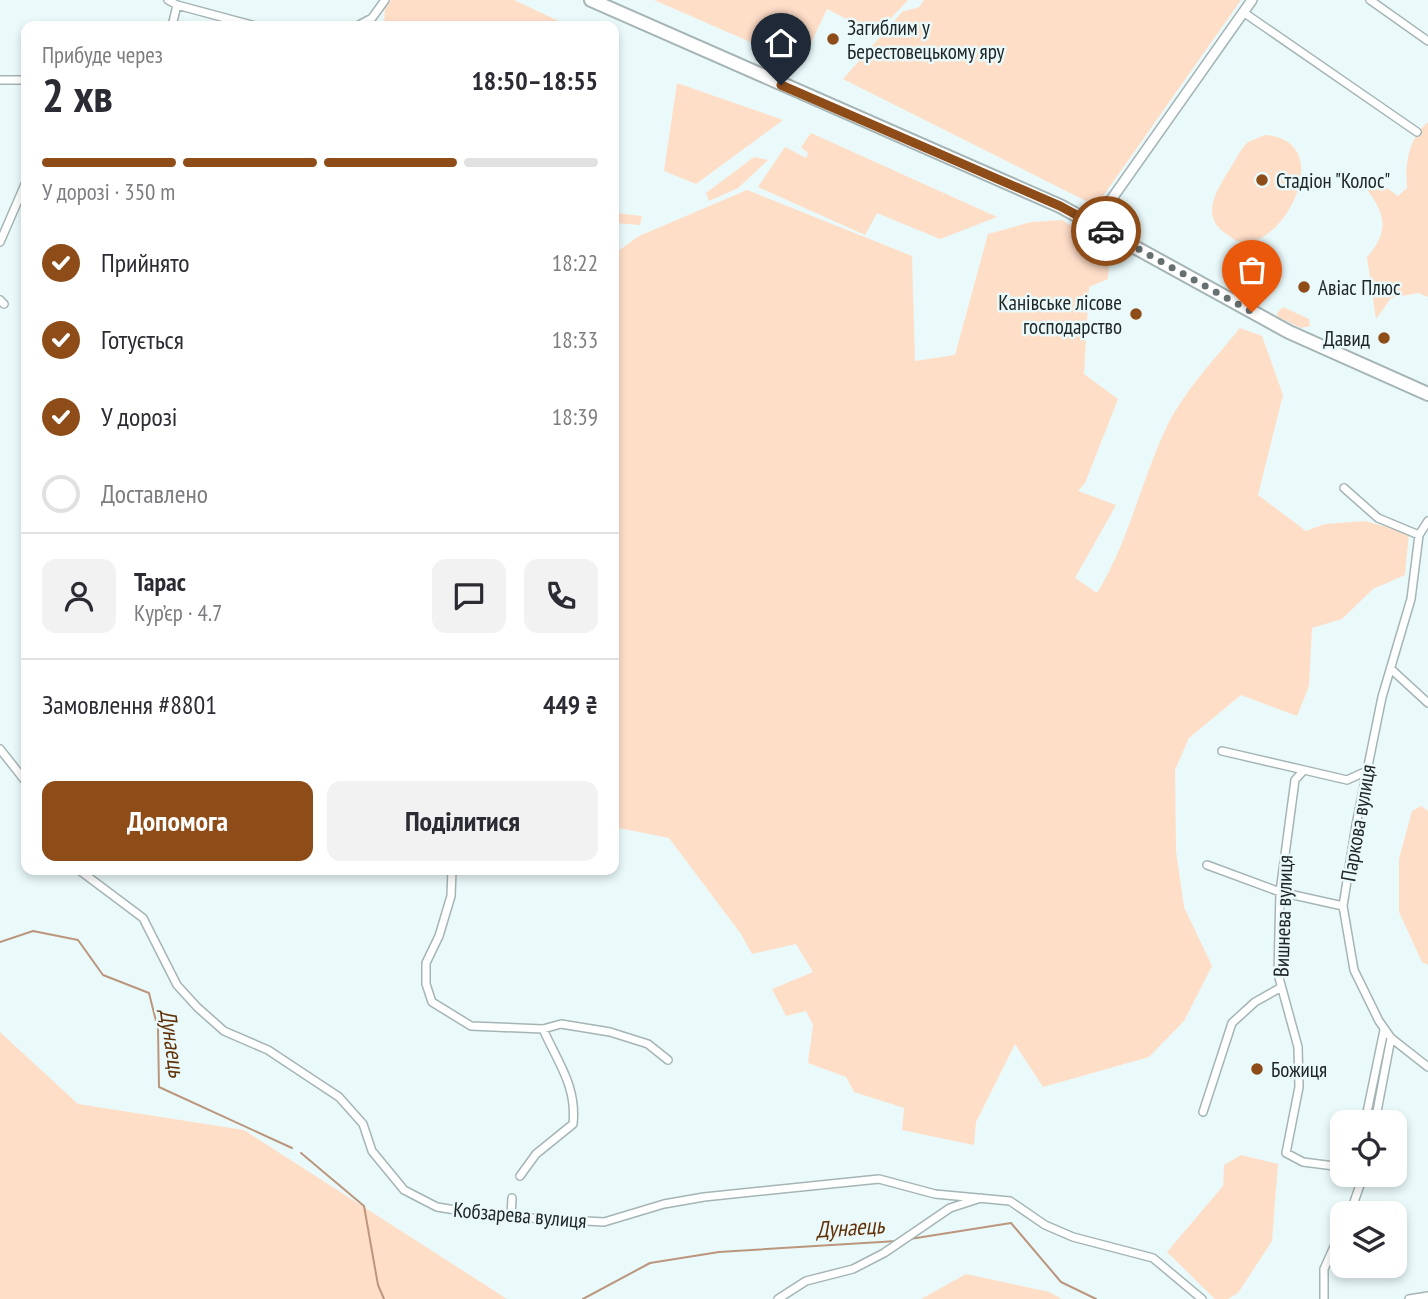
<!DOCTYPE html>
<html lang="uk">
<meta charset="utf-8">
<style>
body{margin:0;font-family:"PT Sans Narrow",sans-serif;background:#f2f2f3;color:#2b2b33;height:100vh;display:flex;flex-direction:column;font-size:26px;white-space:nowrap}
*{box-sizing:border-box;margin:0}
p{font-size:23px;color:#7c7c81}
.icon{flex:none;width:38px;height:38px;fill:none;stroke:currentColor;stroke-width:2;stroke-linecap:round;stroke-linejoin:round}
.map{position:relative;flex:1;overflow:hidden}
.side{position:absolute;left:21px;top:21px;width:598px;height:854px;display:flex;flex-direction:column;background:#fff;border-radius:14px;box-shadow:0 4px 10px #0003}
.side>*{flex:none}
.fabs{position:absolute;left:1330px;top:1110px;display:grid;gap:14px}
.fabs a{display:grid;place-items:center;width:77px;height:77px;border-radius:14px;background:#fff;box-shadow:0 4px 10px #0003;font-size:35px}
.pin{position:absolute;display:grid;place-items:center;width:60px;height:60px;color:#fff;margin:-72px -30px;border-radius:50% 50% 50% 0;rotate:-45deg;box-shadow:0 0 7px #0007}
.pin .icon{rotate:45deg}
.courier{position:absolute;display:grid;place-items:center;width:70px;height:70px;margin:-35px;border:5px solid #8d4c18;border-radius:50%;background:#fff;color:#222;box-shadow:0 2px 9px #0007}
.headline em{font-style:normal;font-weight:700}
.headline div{display:flex;flex-direction:column-reverse}
.headline{display:flex;align-items:center;justify-content:space-between;height:119px;padding:0 21px}
h1{font-size:46px;font-weight:700;line-height:52px}
.bar{display:grid;grid-template-columns:repeat(4,1fr);gap:10px 7px;align-content:center;height:84px;padding:0 21px}
.bar i{height:9px;border-radius:5px;background:#e1e1e2}
.bar .selected{background:#8d4c18}
.bar p{grid-column:span 4}
.line{display:flex;align-items:center;gap:18px;padding:0 21px;border-top:2px solid #e1e1e2}
.line div{flex:1}
.round{display:grid;place-items:center;flex:none;width:74px;height:74px;border-radius:14px;background:#f2f2f3}
ol{padding:0 21px;list-style:none}
li{display:flex;align-items:center;gap:21px;height:77px}
li p{margin-inline-start:auto}
li .icon{padding:7px;border-radius:50%;background:#8d4c18;color:#fff;stroke-width:4}
li:last-child{color:#7c7c81}
li i{width:38px;height:38px;border:4px solid #e1e1e2;border-radius:50%}
.primary-button{display:flex;gap:14px;margin-top:auto;padding:14px 21px}
.primary-button a{flex:1;height:80px;border-radius:14px;background:#8d4c18;color:#fff;font-size:28px;font-weight:700;line-height:80px;text-align:center}
.primary-button a+a{background:#f2f2f3;color:#2b2b33}
.map>svg:first-child{display:block}
</style>
<div class="map">
<svg width="1428" height="1299" viewBox="0 0 1428 1299">
<rect width="100%" height="100%" fill="#eaf9fa"/>
<path fill="#ffdec8" d="M391,0H514L569,26H384L385,9Z
M654,0H908L876,34L827,9L801,64Z
M924,0H1241L1096,206L843,79L902,12L919,7Z
M677,83L783,120L696,184L664,171Z
M1428,122V297L1418,293L1391,298L1376,319L1367,257C1393,228 1383,209 1361,182L1369,175L1398,196L1407,188C1405,164 1408,139 1428,122Z
M811,133L997,217L940,239L877,213L865,235L758,187L785,147L806,158L808,153L801,147Z
M1265,135C1338,140 1285,248 1242,242C1237,242 1232,238 1228,235C1198,217 1217,190 1231,167C1236,160 1240,150 1246,144C1250,140 1259,138 1265,135Z
M754,157L768,160L738,188L709,201L706,193Z
M747,190L912,256L915,361L955,355L988,234L1031,222L1062,220L1110,250L1108,279L1089,287L1084,374L1118,399L1085,483L1078,491L1116,505L1075,578L1097,593C1128,543 1140,485 1164,433C1181,394 1214,360 1240,328L1262,336L1283,395L1258,495L1306,531L1325,524L1365,521L1409,533L1405,575L1373,589L1342,619L1312,628L1309,686L1297,716L1241,695L1189,738L1175,770L1176,851L1184,907L1212,966L1184,1021L1149,1057L1043,1087L1015,1044L976,1122L974,1145L902,1130L904,1108L854,1092L846,1077L808,1063L813,1025L806,1011L786,1016L772,989L813,972L796,944L752,954L741,934L669,838L614,827V254L639,236Z
M614,213L642,216L640,225L614,223Z
M1283,307L1309,319L1310,326L1301,328L1278,317L1277,313Z
M1421,806L1428,811V965L1422,962L1399,912V859L1412,811Z
M0,1032L78,1104L244,1130L507,1299H0Z
M1241,1155L1278,1164L1272,1241L1238,1293L1228,1299H1215L1167,1252L1223,1186L1224,1165Z
M966,1274L1049,1292L1062,1299H921Z"/>
<g fill="none" stroke-linecap="round" stroke-linejoin="round">
<path stroke="#bb967d" stroke-width="2" d="M0,942L33,931L78,940L103,975L149,993L158,1029L159,1087L292,1148
M301,1153L364,1206L378,1285L384,1299
M910,1239L1011,1223L1061,1282L1096,1299
M583,1299L650,1263L719,1252L897,1241"/>
<g stroke="#a5b4b5" stroke-width="10">
<path id="minor" d="M168,0L177,5L255,26
M1370,0L1428,41
M1243,12L1417,132
M172,26L177,5
M357,26L372,18L385,0
M0,80H26
M0,242L26,182
M0,300L4,304
M1344,488L1378,518L1419,535
M1428,521L1419,535L1411,599L1382,697L1356,825L1343,906L1354,970L1379,1021L1391,1038L1428,1067
M1391,669L1428,703
M0,749L26,782
M1222,751L1304,770
M1207,865L1280,892L1343,906
M79,870L143,918L177,985L197,1007L224,1031L268,1050L339,1097L363,1124L372,1151L404,1190L437,1207L492,1216L604,1222L664,1204L704,1197L879,1179L935,1194L1010,1201L1045,1225L1073,1237L1153,1258L1202,1299
M452,870L451,896L439,936L426,963V984L432,1002L471,1026L543,1029L561,1024L610,1032L648,1044L668,1060
M1203,1112L1232,1023L1255,1002L1280,988
M1365,1122L1384,1030
M1375,1122L1391,1038
M1342,1167L1303,1162L1286,1153L1299,1087L1298,1047L1278,974L1280,892L1295,780L1304,770L1347,780L1367,771
M520,1176L536,1154L573,1124C577,1086 558,1063 543,1029
M1350,1213L1364,1174
M511,1218L512,1198
M778,1299L806,1281L853,1269L884,1253L950,1208L981,1198
M1324,1299V1269L1342,1229
M1409,1299L1428,1296"/>
</g>
<g stroke="#a5b4b5" stroke-width="12">
<path id="tertiary" d="M1094,224L1252,0"/>
</g>
<g stroke="#a5b4b5" stroke-width="16">
<path id="primary" d="M591,0L1060,206L1289,332L1428,394"/>
</g>
<use href="#minor" stroke="#fff" stroke-width="7"/>
<use href="#tertiary" stroke="#fff" stroke-width="9"/>
<use href="#primary" stroke="#fff" stroke-width="12"/>
</g>
<g fill="none" stroke-linecap="round" stroke-linejoin="round">
<path stroke="#677071" stroke-width="7" stroke-dasharray="0 12.6" d="M1106,231L1252,312"/>
<path stroke="#8d4c18" stroke-width="9" d="M781,85L1060,206L1106,231"/>
</g>
<g fill="#8d4c18" stroke="#eaf9fa" stroke-width="2.5">
<circle cx="833" cy="39" r="7"/>
<circle cx="1262" cy="180" r="7"/>
<circle cx="1304" cy="287" r="7"/>
<circle cx="1136" cy="314" r="7"/>
<circle cx="1384" cy="338" r="7"/>
<circle cx="1257" cy="1069" r="7"/>
</g>
<g text-anchor="middle" dominant-baseline="central" stroke-width="5" stroke-linejoin="round" paint-order="stroke">
<g font-size="21" fill="#212727" stroke="#eaf9fa" text-anchor="start">
<text x="847" y="27">Загиблим у<tspan x="847" dy="24">Берестовецькому яру</tspan></text>
<text x="1276" y="180">Стадіон "Колос"</text>
<text x="1318" y="287">Авіас Плюс</text>
<text x="1122" y="302" text-anchor="end">Канівське лісове<tspan x="1122" dy="24">господарство</tspan></text>
<text x="1370" y="338" text-anchor="end">Давид</text>
<text x="1271" y="1069">Божиця</text>
</g>
<g font-size="21" fill="#212727" stroke="#eaf9fa">
<text transform="translate(1358 823) rotate(-80)">Паркова вулиця</text>
<text transform="translate(1283 916) rotate(-88)">Вишнева вулиця</text>
<text transform="translate(520 1215) rotate(5)">Кобзарева вулиця</text>
</g>
<g font-size="23" font-style="italic" fill="#623107" stroke="#eaf9fa">
<text transform="translate(173 1043) rotate(82)">Дунаець</text>
<text transform="translate(850 1227) rotate(-4)">Дунаець</text>
</g>
</g>
</svg>
<div class="fabs">
<a><svg class="icon" aria-label="locate" viewBox="0 0 24 24"><circle cx="12" cy="12" r="6"/><path d="M12 2v4M12 18v4M2 12h4M18 12h4"/></svg></a>
<a><svg class="icon" aria-label="layers" viewBox="0 0 24 24"><path d="M12 4l9 5-9 5-9-5zM3 14l9 5 9-5"/></svg></a>
</div>
<div class="pin" style="left:1252px;top:312px;background:#ea580c"><svg class="icon" aria-label="bag" viewBox="0 0 24 24"><path d="M5 8h14l-1 12H6zM9 8a3 3 0 0 1 6 0"/></svg></div>
<div class="pin" style="left:781px;top:85px;background:#1f2937"><svg class="icon" aria-label="home" viewBox="0 0 24 24"><path d="M3 11l9-7 9 7M6 9v11h12V9"/></svg></div>
<div class="courier" style="left:1106px;top:231px"><svg class="icon" aria-label="car" viewBox="0 0 24 24"><path d="M5 17H2v-5l4-1 3-4h7l3 4 3 1v5h-3M9 17h6M6 11h13"/><circle cx="7" cy="17" r="2"/><circle cx="17" cy="17" r="2"/></svg></div>
<section class="side">
<div class="headline"><div><h1>2 хв</h1><p>Прибуде через</p></div><em>18:50–18:55</em></div>
<div class="bar"><i class="selected"></i><i class="selected"></i><i class="selected"></i><i></i><p>У дорозі · 350 m</p></div>
<ol>
<li><svg class="icon" aria-label="check" viewBox="0 0 24 24"><path d="M5 12l5 5 9-10"/></svg>Прийнято<p>18:22</p></li>
<li><svg class="icon" aria-label="check" viewBox="0 0 24 24"><path d="M5 12l5 5 9-10"/></svg>Готується<p>18:33</p></li>
<li><svg class="icon" aria-label="check" viewBox="0 0 24 24"><path d="M5 12l5 5 9-10"/></svg>У дорозі<p>18:39</p></li>
<li><i></i>Доставлено</li>
</ol>
<div class="line" style="height:126px"><a class="round"><svg class="icon" aria-label="person" viewBox="0 0 24 24"><circle cx="12" cy="8" r="4"/><path d="M4 21q1-7 8-7t8 7"/></svg></a><div><b>Тарас</b><p>Кур’єр · 4.7</p></div><a class="round"><svg class="icon" aria-label="chat" viewBox="0 0 24 24"><path d="M4 5h16v11H9l-5 4z"/></svg></a><a class="round"><svg class="icon" aria-label="phone" viewBox="0 0 24 24"><path d="M5 4h4l2 5-3 2q2 4 5 5l2-3 5 2v4C11 20 4 13 5 4z"/></svg></a></div>
<div class="line" style="height:91px"><div>Замовлення #8801</div><b>449 ₴</b></div>
<div class="primary-button"><a>Допомога</a><a>Поділитися</a></div>
</section>
</div>
